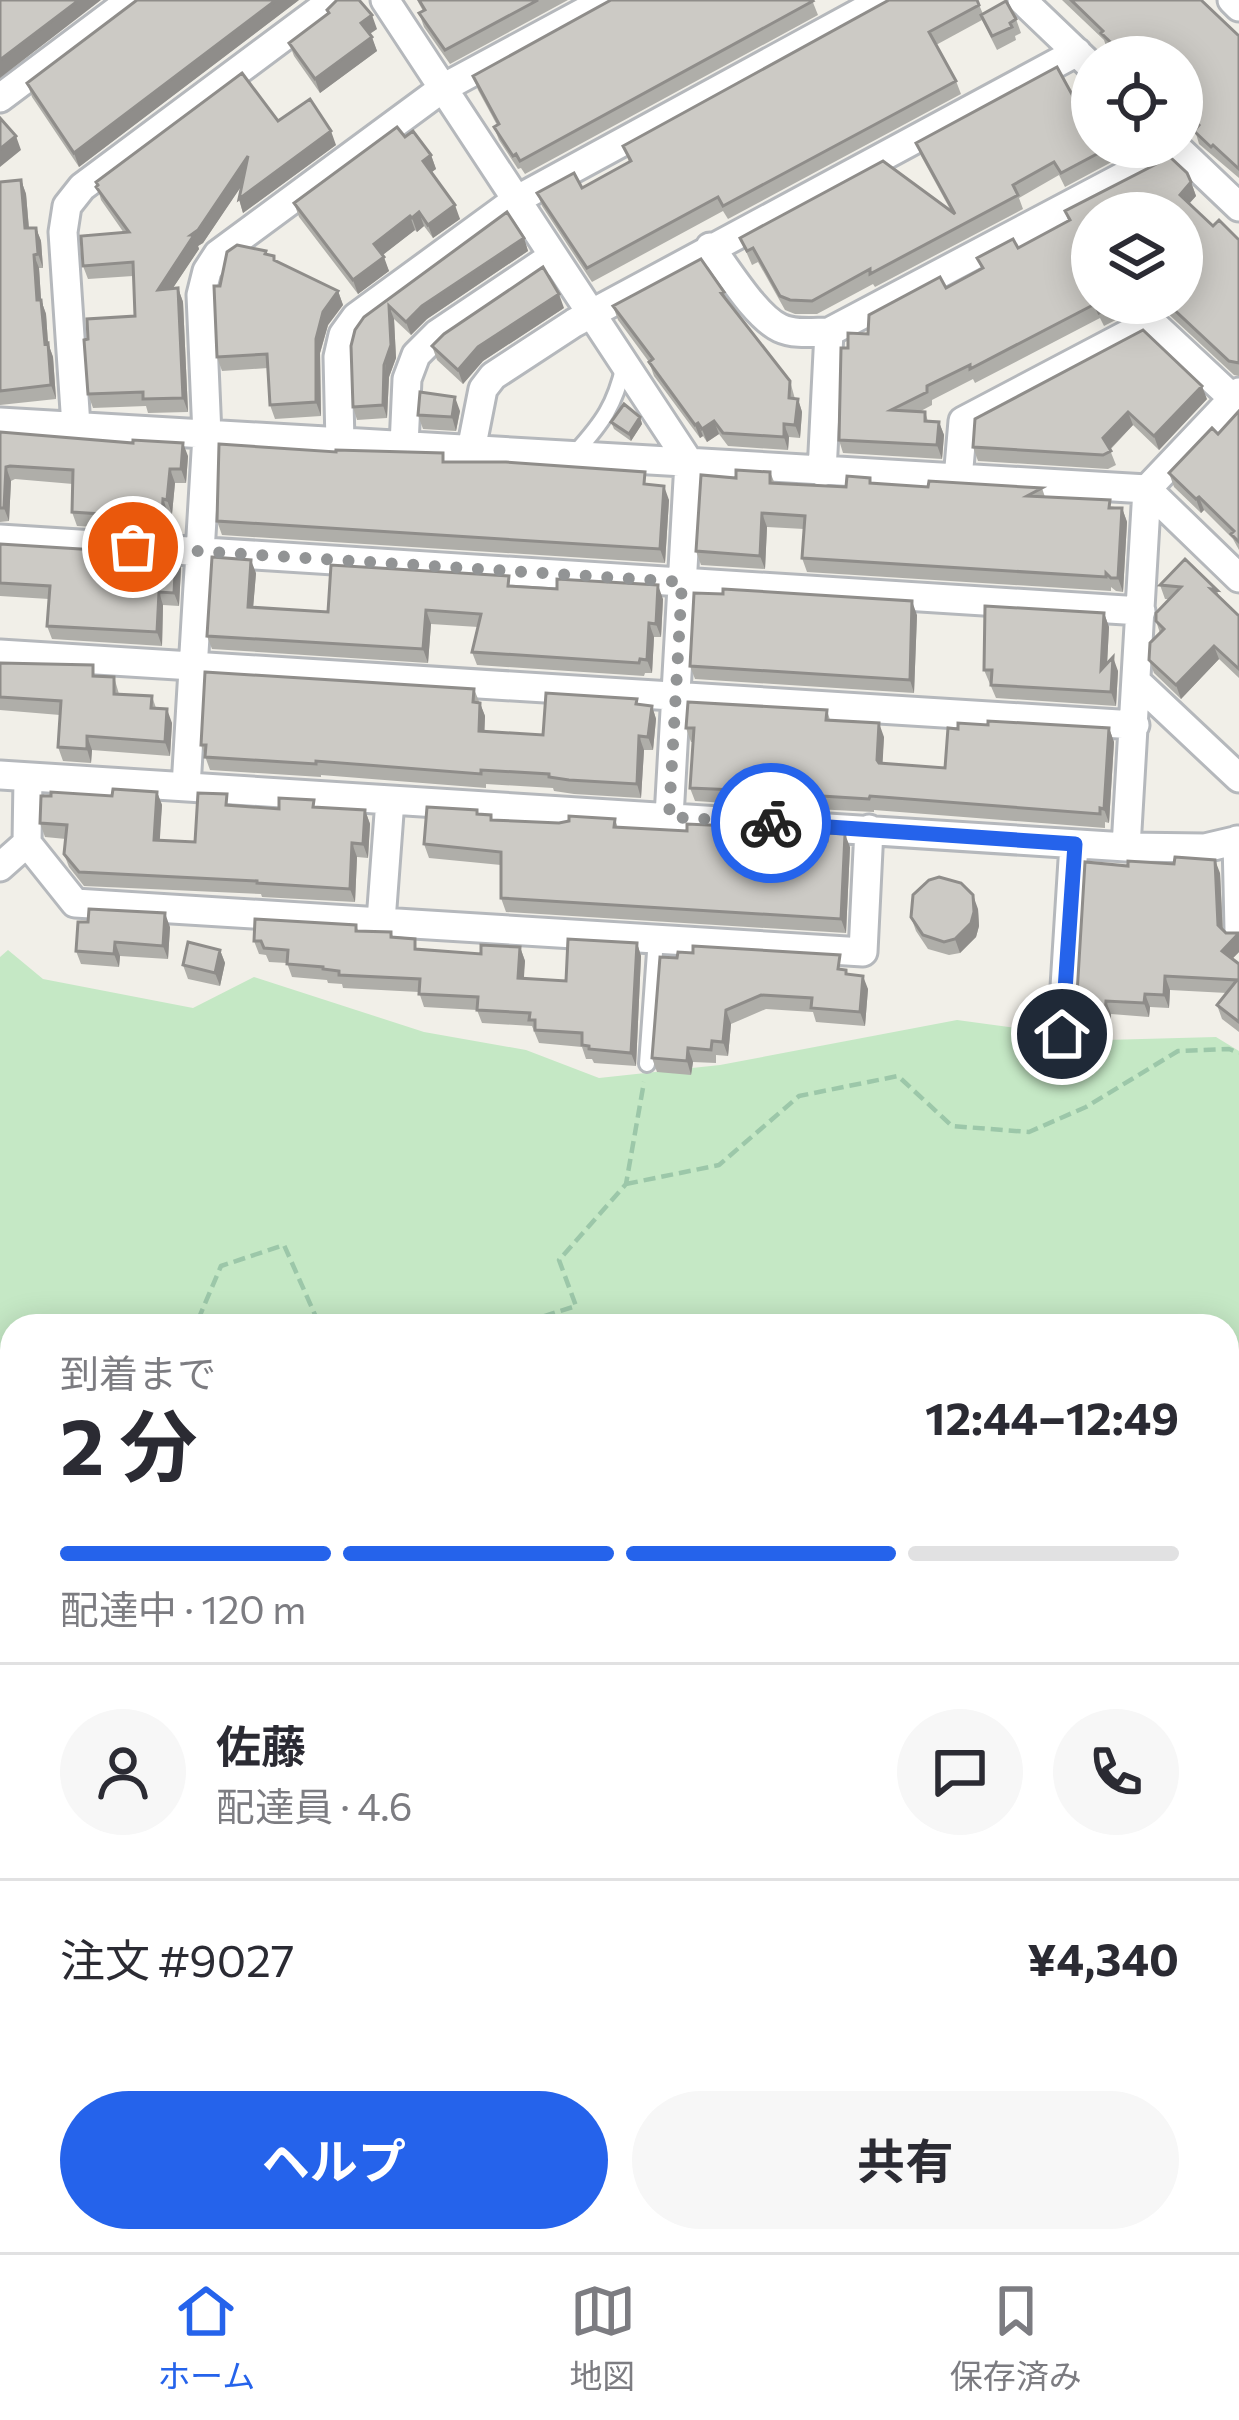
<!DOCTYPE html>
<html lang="ja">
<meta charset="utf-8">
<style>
body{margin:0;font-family:Commissioner,"Noto Sans JP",sans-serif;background:#f7f7f7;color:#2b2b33;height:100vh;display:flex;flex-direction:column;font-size:45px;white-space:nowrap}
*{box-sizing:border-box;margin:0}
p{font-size:39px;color:#7c7c81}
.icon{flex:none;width:66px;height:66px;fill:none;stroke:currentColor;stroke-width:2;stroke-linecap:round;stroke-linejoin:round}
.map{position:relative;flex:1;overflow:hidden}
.panel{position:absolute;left:0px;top:1314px;width:1239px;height:939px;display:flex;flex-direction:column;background:#fff;border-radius:36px 36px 0 0;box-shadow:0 6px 30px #0003}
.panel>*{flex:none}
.controls{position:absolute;left:1071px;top:36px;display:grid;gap:24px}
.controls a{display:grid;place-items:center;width:132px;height:132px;border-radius:50%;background:#fff;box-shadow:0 6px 30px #0003;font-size:60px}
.pin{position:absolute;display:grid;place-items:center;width:102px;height:102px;color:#fff;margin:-51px;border:6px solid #fff;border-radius:50%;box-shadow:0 3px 12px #0007}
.courier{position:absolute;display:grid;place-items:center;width:120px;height:120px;margin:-60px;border:9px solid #2563eb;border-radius:50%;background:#fff;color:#222;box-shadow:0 3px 15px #0007}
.overview em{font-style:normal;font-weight:700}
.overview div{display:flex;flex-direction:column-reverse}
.overview{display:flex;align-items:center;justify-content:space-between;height:204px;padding:0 60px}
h1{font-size:78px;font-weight:700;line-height:90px}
.bar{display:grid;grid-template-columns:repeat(4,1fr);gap:18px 12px;align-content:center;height:144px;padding:0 60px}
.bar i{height:15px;border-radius:9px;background:#e1e1e2}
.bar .current{background:#2563eb}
.bar p{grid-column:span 4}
.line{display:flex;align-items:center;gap:30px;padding:0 60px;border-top:3px solid #e1e1e2}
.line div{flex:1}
.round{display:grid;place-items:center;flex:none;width:126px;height:126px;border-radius:63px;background:#f7f7f7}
.cta{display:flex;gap:24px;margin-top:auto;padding:24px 60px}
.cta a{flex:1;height:138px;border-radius:72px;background:#2563eb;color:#fff;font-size:48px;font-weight:700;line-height:138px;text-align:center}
.cta a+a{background:#f7f7f7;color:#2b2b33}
.tab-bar{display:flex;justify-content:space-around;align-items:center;height:168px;border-top:3px solid #e1e1e2;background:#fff;font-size:33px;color:#7c7c81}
.tab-bar a{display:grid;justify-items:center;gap:6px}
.tab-bar .current{color:#2563eb}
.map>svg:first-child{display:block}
</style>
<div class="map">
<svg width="1239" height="2252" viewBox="0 0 1239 2252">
<rect width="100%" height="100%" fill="#f1efe8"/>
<path fill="#c5e8c5" d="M8,950L43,979L193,1008L254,977L424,1032L526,1050L599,1078L720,1065L957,1020L1105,1040L1216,1037L1239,1051V2252H669L663,2241H1227V1326H12V1725L0,1724V957Z"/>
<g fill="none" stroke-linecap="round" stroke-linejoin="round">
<g stroke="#b5b8bc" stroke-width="20">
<path id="service" d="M575,453C603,422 615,405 624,365
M647,1064L656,938
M625,2241L635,2252"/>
</g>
<g stroke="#b5b8bc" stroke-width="33">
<path id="minor" d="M385,0L689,462L669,817
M1022,0L1092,67
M1232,0L1239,7
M0,98L131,0
M1176,147L1239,207
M710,247C728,270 755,316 780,328C795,335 814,332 829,332
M0,422L1147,489L1239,578
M76,426L63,232L67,206L82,187L333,0
M340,443L338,357L343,335L356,317L516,200L883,0
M404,446L407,379L416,355L437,334L553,256
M471,450L483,389L493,376L574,323L1077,52
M822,472L829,332L1177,148
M958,479L963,421L1151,322L1239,404
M0,539L1141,611
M0,654L1135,725
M1137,682L1239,778
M0,775L1126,847L1205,848L1239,840
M186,787L207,435L201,295L207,271L218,254L443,88L606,0
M1237,840L1239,930
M27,843L75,903L863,952L869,829
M1126,847L1147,489L1239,392
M0,867L27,843L28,778
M381,921L390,800
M1062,1034L1074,844
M0,1971L12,1973
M238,2241L239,2252"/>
</g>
<path stroke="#9cc7a9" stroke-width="4.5" stroke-dasharray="12 6" stroke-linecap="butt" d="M626,1184L719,1165L799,1096L898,1076L952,1126L1029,1132L1086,1107L1178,1051L1229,1049L1239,1053
M198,1320L221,1266L284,1245L320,1326
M532,1326V1320L576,1306L559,1260L626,1184L644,1082
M1227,1584L1239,1569
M1227,1911L1239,1898
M510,2252L523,2241
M1098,2252L1100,2241"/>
<use href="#service" stroke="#fff" stroke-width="14"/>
<use href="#minor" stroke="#fff" stroke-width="27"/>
</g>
<path fill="#afaea9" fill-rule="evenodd" d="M299,0L79,167L32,97L27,83Z
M417,0H568L450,64L424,27L419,13L423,11Z
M812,0L818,15L525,174L521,168L518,169L499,140L494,127L497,125L478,90L473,76L610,2Z
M977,0L983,14L1016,19L1021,33L1015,36L1016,40L997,50L982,20L936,45L956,81L961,94L728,219L723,211L592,282L542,206L537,193L582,188L629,162L623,146L887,2Z
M1062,0H1201L1239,36V178L1199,144L1195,130L1184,120L1182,115V57H1117L1106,46L1104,40Z
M377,29L370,34L377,51L320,93L294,56L289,43Z
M278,121L336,145L243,213L239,199L241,186L203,243L198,246L199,249L172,289L178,288L183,302L188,412L148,413L146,406L93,408L88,394V339L135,316L133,276L88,279L83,266L124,233L101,200L96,182Z
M405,137L431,155L436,169L431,172L460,219L433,238L424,226L417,232L415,230L382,255L389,271L358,294L299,217L294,203Z
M916,143L1135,147L1136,149L1065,187L1059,175L1019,198L1023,209L875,287L873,284L817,314H795L785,310L758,262L752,265L740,238L951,211L921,156Z
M21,180L26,194L29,228H36L41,241L43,268H39L41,300L46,314L48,343L53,357L56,399L0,405V182Z
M1191,182L1196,196L1189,204L1213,226L1239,240V376L1234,375L1163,309L1155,305L1143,306L1104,326L1100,318L975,383L973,379L932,400V405L919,412H925L928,421L939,422L944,435L942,459L843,453L839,440L848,348L946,288L981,268L977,258L1018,248L1068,220L1065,211ZM1092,213L1182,303H1092Z
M524,238L528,251L427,319L411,335L394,319L396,358L389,377L387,418L357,420L353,407L364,317Z
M267,254L277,262L338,291L343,305L328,325L320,353L321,416L275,419L270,405L268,368L222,371L217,357L220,286Z
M724,292L727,301L790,381L795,399H798L802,412L800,438L789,437L788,450L728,446L719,434L707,442L703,436L700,438L654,376L649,362L618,320L613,306Z
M564,308L483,361L463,384L437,360L432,346Z
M1207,399L1159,450L1133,425L1110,450L1116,465L1108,469L978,461L973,447L975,419Z
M460,411L456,431L423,429L418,415Z
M1239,411V550L1233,539L1204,510L1201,513L1174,487L1169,473L1218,434Z
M640,417L642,424L631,441L614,429L611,422Z
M0,432L188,456L186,483H175L172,514L168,513L167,531L77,526L72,512L73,484L15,479L11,481L9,521L0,522Z
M447,462L650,485L669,500L665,563L222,535L217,521Z
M770,472L775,484L846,487L872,484L928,487L1042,488L1045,497L1122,508L1127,522L1123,592L1116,591L1111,587V591L807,572L802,558L804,529L767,527L765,569L701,565L696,551Z
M0,544L181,568L179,606L163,605L162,646L52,639L47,626L49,599L0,596Z
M256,573L253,607L328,612L513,586L663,599L661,637H654L652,673H645L644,676L477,665L472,652L478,627L431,624L428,663L212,649L207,636Z
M1160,585L1217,590L1219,597L1239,616V678L1219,659L1181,699L1154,673L1149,660L1160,633L1156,621L1169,599H1165Z
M723,594L917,615L914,693L695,679L690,666Z
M1104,613L1109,627L1107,664L1118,671L1116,706L996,698L984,670Z
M0,663L114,677L119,694L152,696L156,708L172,723L170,756L92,750L91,763L63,761L58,747L60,715L0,710Z
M474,689L485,716L484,732L543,735L639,705L652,706L656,719L653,750H644L641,798L574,794L554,791L553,788L486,784V788L321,775V777L210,770L201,745Z
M827,710L830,720L884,737L882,763L945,768L1109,728L1114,742L1109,823L1105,822V828L874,810V812L795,808L792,800L741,796V804L695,801L690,788L694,742H691L686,728Z
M157,792L162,805L159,840L195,842L231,805L279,809L316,807L365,810L370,824L368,858L357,857L355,902L262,897L261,894L84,886L69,867L64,854L66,839L45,837L40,823L112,796Z
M477,810L478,814L493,820L559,823L615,819L618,828L687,831L730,826L733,834L850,847L846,933L506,912L501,898V865L429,858L424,844Z
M1220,873L1223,929L1226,933L1239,935V952L1232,959L1239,964V1032L1222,1019L1217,1005L1227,993L1170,990L1169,1008L1150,1007L1149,1017L1111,1014L1110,1027L1081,1025L1076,1011Z
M978,909L979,926L976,937L960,953L949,955L928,949L916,931L911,917Z
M356,925L358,931L391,932L393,937L419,949L481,954L520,947L525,961L523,978L566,981L637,943L641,956L636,1066L594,1063L592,1059H586L582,1047L539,1043L532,1026L482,1023L477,1010L424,1007L419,992L343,988L342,984L328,983L327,980L292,977L287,963L269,962L266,955L259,954L254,941Z
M170,927L168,959L120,956L119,967L81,964L76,951Z
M220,950L225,963L220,986L188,979L183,965Z
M660,957L844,969L848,974L868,989L865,1026L816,1022L813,1012L766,1009L731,1024L728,1056L716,1055V1063L693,1062L691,1075L657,1072L652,1058Z
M0,1770L12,1776V1831L1,1825L0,1827Z
M0,1866L12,1870V1933L1,1929L0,1932Z
M0,2050L12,2058V2152L9,2165L12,2166V2222L0,2219Z
M190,2241H218V2244L204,2246Z"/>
<path fill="#8f8d8a" d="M79,0H101L0,78V60Z
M276,0H299L79,167L74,153Z
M372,15L377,29L366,36L361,23Z
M372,37L377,51L320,93L315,79Z
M331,131L336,145L243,213L239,199Z
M16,136L21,150L0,167V149Z
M431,155L436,169L428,175L423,161Z
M248,156L253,169L203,243L198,246L199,249L163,303L158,290L191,235Z
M21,180L26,194L30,242L25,228Z
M1191,182L1196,196L1185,208L1180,195Z
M455,205L460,219L433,238L428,225Z
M419,212L424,226L417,232L412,218Z
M410,216L415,230L379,258L374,244Z
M36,228L41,241L43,268L38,254Z
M524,238L528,251L427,319L411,335L406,322L422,306Z
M34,255L39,268L42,314L37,300Z
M384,257L389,271L358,294L353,280Z
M178,288L183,302L188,412L183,398Z
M338,291L343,305L328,325L320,353L321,416L316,402V339L323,312Z
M559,294L564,308L483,361L463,384L458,370L478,347Z
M41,300L46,314L48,343L53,357L56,399L51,385Z
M389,306L394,319L396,358L389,377L387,418L383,405Z
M1202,386L1207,399L1159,450L1154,436Z
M455,397L460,411L456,431L452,417Z
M798,399L802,412L800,438L795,425Z
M1128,412L1133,425L1108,451L1103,438Z
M640,417L642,424L631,441L629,434Z
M714,421L719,434L707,442L702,429Z
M939,422L944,435L942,459L937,445Z
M698,423L703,436L700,438L695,425Z
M784,424L789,437L788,450L784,437Z
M183,443L188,456L186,483L181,469Z
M6,467L11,481L9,521L4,508Z
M170,469L175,483L172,514L167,500Z
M664,486L669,500L665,563L660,549Z
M1199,497L1204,510L1201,513L1196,499Z
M163,499L168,513L167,531L162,518Z
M1122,508L1127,522L1123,592L1118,578Z
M762,513L767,527L765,569L760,556Z
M176,555L181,568L179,606L174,593Z
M251,560L256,573L252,621L248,607Z
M658,585L663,599L661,637L656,624Z
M159,592L163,605L162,646L157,632Z
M912,601L917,615L914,693L910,680Z
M426,610L431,624L428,663L423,649Z
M1104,613L1109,627L1106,684L1101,670Z
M649,623L654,637L652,673L647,660Z
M1214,646L1219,659L1181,699L1176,685Z
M1113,657L1118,671L1116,706L1111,692Z
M480,703L485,716L484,745L479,731Z
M652,706L656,719L653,750L648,737Z
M167,709L172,723L170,756L165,742Z
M879,723L884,737L882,774L877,760Z
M1109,728L1114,742L1109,823L1104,809Z
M87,736L92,750L91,763L87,749Z
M639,736L644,750L641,798L637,784Z
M157,792L162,805L159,853L154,840Z
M365,810L370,824L368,858L363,844Z
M845,834L850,847L846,933L841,919Z
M352,843L357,857L355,902L350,889Z
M1215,860L1220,873L1223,938L1218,925Z
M973,895L978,909L979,926L976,937L960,953L955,939Z
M165,913L170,927L168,959L163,946Z
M1239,933V952L1227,964L1222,951Z
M115,942L120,956L119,967L114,954Z
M637,943L641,956L636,1066L631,1053Z
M520,947L525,961L523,992L518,978Z
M220,950L225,963L220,986L215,973Z
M863,976L868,989L865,1026L860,1012Z
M1165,976L1170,990L1169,1008L1164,995Z
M1145,994L1150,1007L1149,1017L1144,1003Z
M1106,1001L1111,1014L1110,1027L1105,1013Z
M726,1010L731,1024L728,1056L723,1042Z
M688,1048L693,1062L691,1075L687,1061Z
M10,2119L12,2152L6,2179L0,2164Z"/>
<path fill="#cccac5" stroke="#8f8d8a" stroke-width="3" d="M0,0H79L0,60Z
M137,0H276L74,153L27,83Z
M337,0H359L372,15L361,23L372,37L315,79L289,43L329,13L327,10Z
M419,0H538L445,50L419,13L425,10Z
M611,0H812L813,1L520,161L516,154L513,156L494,127L499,124L473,76Z
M889,0H977L979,5L929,32L956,81L723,206L718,197L587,268L537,193L574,173L582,188L631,161L623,146Z
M1071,0H1201L1239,36V169L1213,145L1211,147L1194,131L1199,125L1182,109V103L1185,100L1182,97V57H1126L1101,33L1103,31Z
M1006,1L1016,19L1010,23L1012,27L992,36L981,15Z
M1057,67L1081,111L1092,105V147H1110L1061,173L1054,162L1013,185L1018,195L870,274V269L812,301L790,300L780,296L753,248L747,251L740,238L883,161L955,214L916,143Z
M242,73L278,121L310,99L331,131L239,199L248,156L198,230L191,235H194L158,290L178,288L183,398L143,399V392L88,394L84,340L88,339L87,319L135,316L133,262L83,266L81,236L129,232L96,187L98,185L96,182Z
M0,118L16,136L0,149Z
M397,127L405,137L413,131L431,155L423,161L455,205L428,225L419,212L412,218L410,216L374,244L384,257L353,280L294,203Z
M1170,157L1187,173L1191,182L1180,195L1213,226L1219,220L1239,240V363L1229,361L1167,303H1182V213H1092V303H1118L1099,313L1095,304L970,369V365L927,386V392L891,410L925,412V421L939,422L937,445L839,440L841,348H848V333L868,334L869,315L940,277L946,288L983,268L977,258L1013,239L1018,248L1070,220L1065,211Z
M21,180L25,228H36L38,254L34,255L37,300H41L45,344L48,343L51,385L0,391V182Z
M507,212L524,238L422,306L406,322L389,306L391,345L384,365L383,405L353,407L351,346L355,330L364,317Z
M237,245L266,251L265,254L274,256V260L338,291L323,312L316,339V402L270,405L267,354L217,357L214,286H220L227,252Z
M701,259L724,292L721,293L790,381L789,398L798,399L795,425L784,424V437L723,433L714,421L702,429L698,423L695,425L649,362L653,359L613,306Z
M543,267L559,294L478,347L458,370L432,346L444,334Z
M1143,330L1202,386L1154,436L1128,412L1103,438L1111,451L1103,455L973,447L975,419Z
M420,392L455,397L452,417L418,415Z
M624,404L640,417L629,434L611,422Z
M1239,411V542L1231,534L1234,531L1199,497L1196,499L1169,473L1212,428L1218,434Z
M0,432L133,443V440L183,443L181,469H170L167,500L163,499L162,518L72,512L73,470L10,466L6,467L4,508H0Z
M219,444L336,452V450L443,453V462H506L645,472L644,484L664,486L660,549L217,521Z
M736,470L770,472V483L846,487L847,476L870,478V483L928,487L929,481L1042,488L1027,496L1110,500L1109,508H1122L1118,578H1111L1106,573V577L802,558L805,516L762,513L760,556L696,551L701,475L736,478Z
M0,544L176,555L174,593L159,592L157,632L47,626L50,586L0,583Z
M212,557L251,560L248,607L328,612L331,565L509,576L508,586L557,589V579L658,585L656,624L649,623L647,660L640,659L639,663L472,652L481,614L426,610L423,649L207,636Z
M1185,559L1217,590L1211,589L1239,616V669L1214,646L1176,685L1149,660L1150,643L1164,629L1156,621V613L1181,587L1160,585Z
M723,589L912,601L910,680L690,666L694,593L723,594Z
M985,606L1104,613L1101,670L1113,657L1111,692L991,685L992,670H984Z
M0,663L93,665V676L114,677V694L152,696L151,708L167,709L165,742L87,736V749L58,747L61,701L0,697Z
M205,672L474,689L473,702L480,703L479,731L543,735L546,693L637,699L636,704L652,706L648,737L639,736L637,784L569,780L549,777V774L481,770V774L316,761V764L205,757L206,745H201Z
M688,702L827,710L826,720L879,723L877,760L879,763L945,768L948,728L958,729V723L988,725V721L1109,728L1104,809L1100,808V814L870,796L869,799L790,794V786L736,782V790L690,788L694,728H686Z
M113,789L157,792L154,840L195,842L198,793L227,794L226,805L279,809V798L314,800L313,807L365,810L363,844L352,843L350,889L257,883V881L79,872L64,854L67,825L40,823L41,796H51V792L112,796Z
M427,807L477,810V814L491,815V820L559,823L569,821V816L615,819L614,827L687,831V824L730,826V834L808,842V840L827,841L828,833L845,834L841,919L501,898V852L424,844Z
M1175,857L1215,860L1218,925L1226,933H1239L1222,951L1239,964V1022L1217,1005L1237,980L1165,976L1164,995L1145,994L1144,1003L1106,1001L1105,1013L1076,1011L1085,862L1128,866V861L1174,864Z
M939,877L961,883L973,895L974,912L971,923L955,939L944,942L923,935L911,917L913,895L929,880Z
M89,909L165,913L163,946L115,942L114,954L76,951L78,922H88Z
M255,919L356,925V931L391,932V937L415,939V949L481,954V945L520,947L518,978L566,981L568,939L637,943L631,1053L589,1049V1046L582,1045V1033L535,1030V1020H529L530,1013L477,1010L478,997L419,994L420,979L339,975V971L323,969V967L287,964L288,950L264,948L261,941H254Z
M188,942L220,950L215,973L183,965Z
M693,946L840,955L838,969L846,970V974L863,976L860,1012L811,1008L812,998L761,995L726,1010L723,1042L712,1041L711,1050L688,1048L687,1061L652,1058L660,957L677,958L678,952L693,953Z
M0,1770L12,1776V1819L0,1814Z
M0,1866L12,1870V1919L0,1915Z
M0,2050L12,2058V2119L0,2164L12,2166V2209L0,2205Z
M12,2224V2241H113L161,2252H0V2226L8,2228Z
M251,2241H305L313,2252H256Z
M337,2241H508L529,2252H319Z
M550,2241H606L613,2250L611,2252H536Z"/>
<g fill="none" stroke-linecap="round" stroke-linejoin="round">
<path stroke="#929495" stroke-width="12" stroke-dasharray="0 21.6" d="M133,547L682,582L669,817L771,823"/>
<path stroke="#2563eb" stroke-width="15" d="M771,823L1075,844L1062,1034"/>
</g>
</svg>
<div class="controls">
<a><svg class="icon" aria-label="locate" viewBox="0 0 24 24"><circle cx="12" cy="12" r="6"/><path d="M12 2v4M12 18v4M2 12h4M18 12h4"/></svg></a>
<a><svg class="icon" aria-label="layers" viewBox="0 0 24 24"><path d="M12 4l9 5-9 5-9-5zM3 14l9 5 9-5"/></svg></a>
</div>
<div class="pin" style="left:133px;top:547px;background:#ea580c"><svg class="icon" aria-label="bag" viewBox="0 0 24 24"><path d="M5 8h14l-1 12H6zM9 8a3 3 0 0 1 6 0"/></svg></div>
<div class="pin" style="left:1062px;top:1034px;background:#1f2937"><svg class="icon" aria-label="home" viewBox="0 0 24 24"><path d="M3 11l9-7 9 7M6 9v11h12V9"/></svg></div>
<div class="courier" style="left:771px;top:823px"><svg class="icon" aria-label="bike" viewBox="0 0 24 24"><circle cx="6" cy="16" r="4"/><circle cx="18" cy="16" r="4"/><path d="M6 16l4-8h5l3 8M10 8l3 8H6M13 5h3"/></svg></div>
<section class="panel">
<div class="overview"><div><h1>2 分</h1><p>到着まで</p></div><em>12:44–12:49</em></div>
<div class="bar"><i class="current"></i><i class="current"></i><i class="current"></i><i></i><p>配達中 · 120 m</p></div>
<div class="line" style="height:216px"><a class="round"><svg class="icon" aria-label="person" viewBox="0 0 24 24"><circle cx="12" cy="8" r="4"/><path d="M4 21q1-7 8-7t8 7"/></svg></a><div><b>佐藤</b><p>配達員 · 4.6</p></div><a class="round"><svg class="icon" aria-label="chat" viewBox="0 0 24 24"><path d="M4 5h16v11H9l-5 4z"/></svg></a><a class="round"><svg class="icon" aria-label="phone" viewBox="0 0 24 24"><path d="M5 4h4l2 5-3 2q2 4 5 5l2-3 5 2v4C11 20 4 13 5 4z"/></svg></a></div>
<div class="line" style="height:156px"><div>注文 #9027</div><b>¥4,340</b></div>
<div class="cta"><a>ヘルプ</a><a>共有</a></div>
</section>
</div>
<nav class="tab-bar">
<a class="current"><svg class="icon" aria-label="home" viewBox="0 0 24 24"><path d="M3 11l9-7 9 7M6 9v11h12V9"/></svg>ホーム</a>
<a><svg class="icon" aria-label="map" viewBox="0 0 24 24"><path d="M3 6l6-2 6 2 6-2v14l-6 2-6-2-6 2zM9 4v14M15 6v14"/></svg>地図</a>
<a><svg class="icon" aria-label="saved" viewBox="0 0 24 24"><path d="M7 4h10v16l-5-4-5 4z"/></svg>保存済み</a>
</nav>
